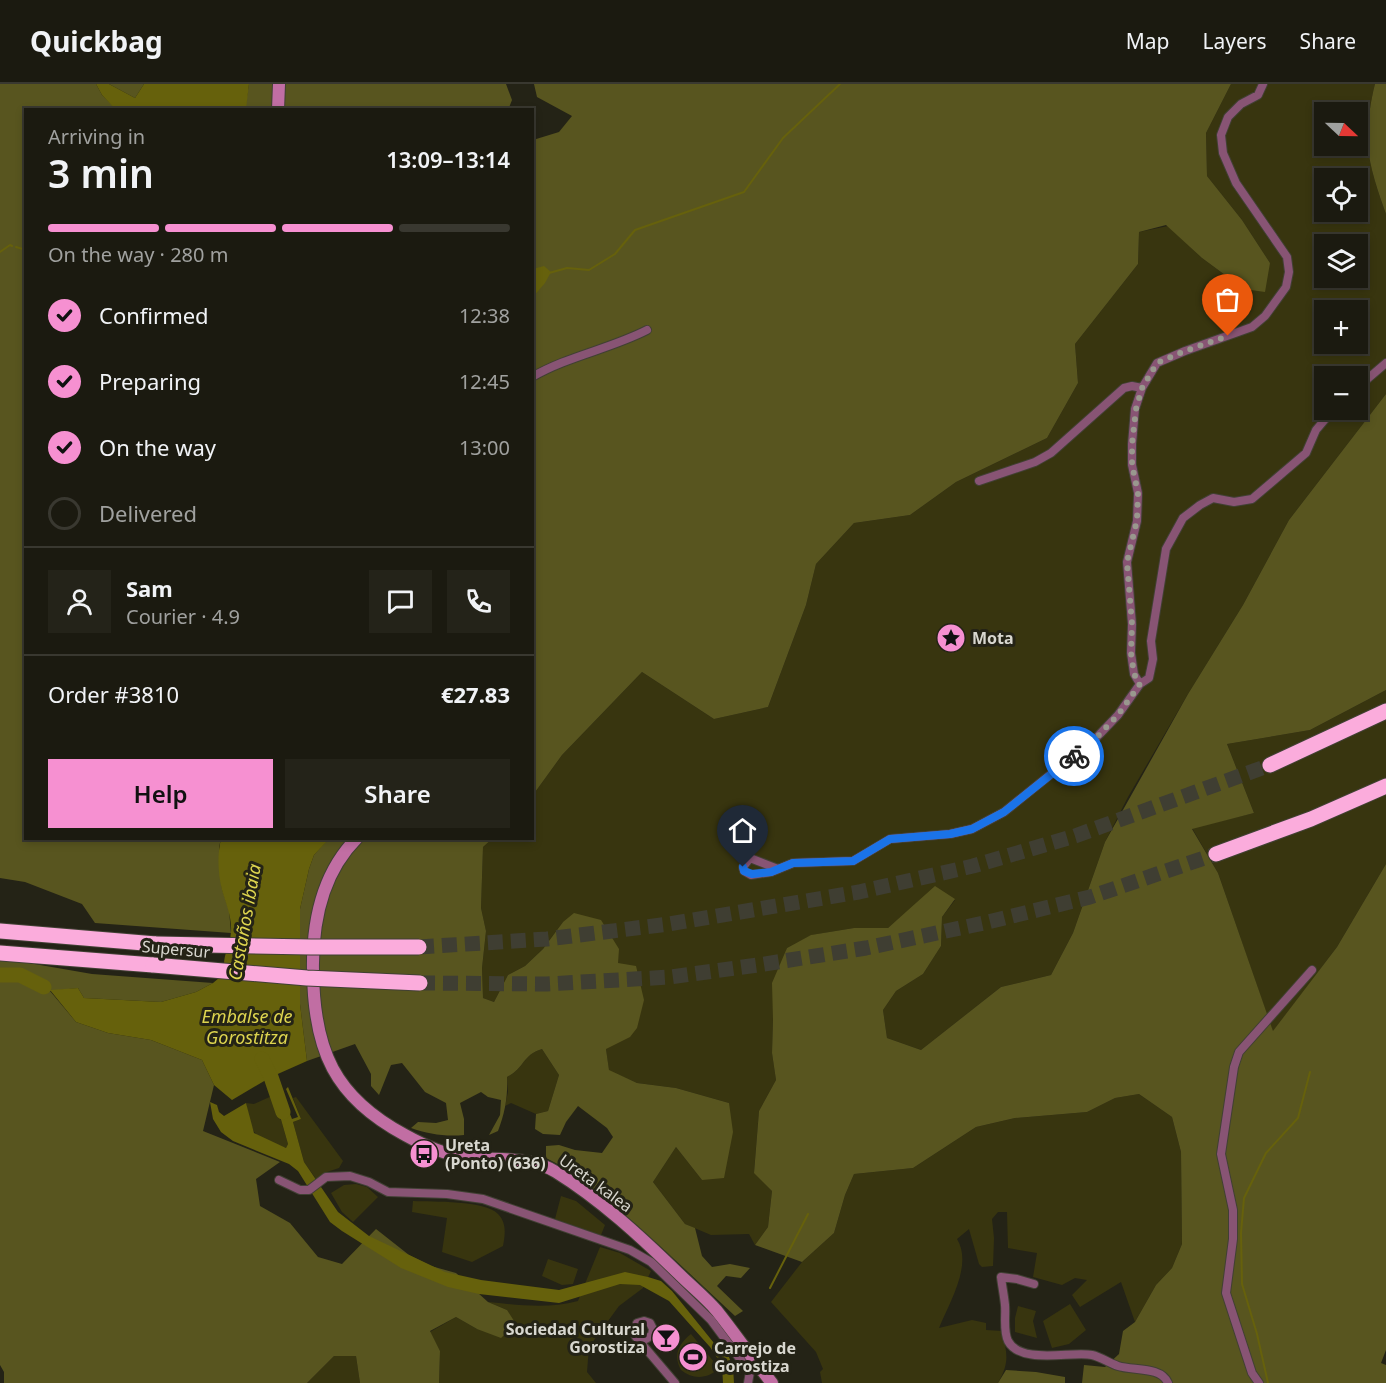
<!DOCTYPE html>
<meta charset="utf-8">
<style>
body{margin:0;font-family:"Noto Sans",sans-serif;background:#242319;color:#f1f3f6;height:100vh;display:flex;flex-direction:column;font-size:22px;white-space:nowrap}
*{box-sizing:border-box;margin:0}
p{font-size:20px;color:#a0a19f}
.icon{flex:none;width:33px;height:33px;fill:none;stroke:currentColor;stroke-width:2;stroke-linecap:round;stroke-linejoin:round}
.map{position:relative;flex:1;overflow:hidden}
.side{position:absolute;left:24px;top:24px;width:510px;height:732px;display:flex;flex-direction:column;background:#1b1a10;border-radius:0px;box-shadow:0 3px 9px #0003,0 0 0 2px #393830}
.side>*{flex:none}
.needle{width:39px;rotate:112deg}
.buttons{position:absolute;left:1314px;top:18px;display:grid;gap:12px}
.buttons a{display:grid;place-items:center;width:54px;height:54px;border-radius:0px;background:#1b1a10;box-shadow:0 3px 9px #0003,0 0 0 2px #393830;font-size:30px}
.pin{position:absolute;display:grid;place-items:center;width:51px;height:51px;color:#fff;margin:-62px -26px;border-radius:50% 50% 50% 0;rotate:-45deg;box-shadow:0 0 6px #0007}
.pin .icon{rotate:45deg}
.courier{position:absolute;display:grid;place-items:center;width:60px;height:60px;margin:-30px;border:4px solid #1a73e8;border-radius:50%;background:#fff;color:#222;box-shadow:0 2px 8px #0007}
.head em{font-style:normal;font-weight:600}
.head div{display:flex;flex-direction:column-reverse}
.head{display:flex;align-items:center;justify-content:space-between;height:102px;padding:0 24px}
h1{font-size:39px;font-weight:600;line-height:45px}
.bar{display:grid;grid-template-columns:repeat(4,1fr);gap:9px 6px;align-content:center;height:72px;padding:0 24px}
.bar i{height:8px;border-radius:4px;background:#393830}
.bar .on{background:#f690d1}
.bar p{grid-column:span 4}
.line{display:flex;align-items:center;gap:15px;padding:0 24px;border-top:2px solid #393830}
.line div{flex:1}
.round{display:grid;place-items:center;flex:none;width:63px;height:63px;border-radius:0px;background:#242319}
ol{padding:0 24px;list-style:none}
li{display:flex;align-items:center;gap:18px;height:66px}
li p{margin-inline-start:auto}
li .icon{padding:6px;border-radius:50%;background:#f690d1;color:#111;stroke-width:4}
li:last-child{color:#a0a19f}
li i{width:33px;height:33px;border:3px solid #393830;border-radius:50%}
.button{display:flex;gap:12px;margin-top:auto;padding:12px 24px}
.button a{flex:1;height:69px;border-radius:0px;background:#f690d1;color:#111;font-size:24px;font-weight:600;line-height:69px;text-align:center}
.button a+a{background:#242319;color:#f1f3f6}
header{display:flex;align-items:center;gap:36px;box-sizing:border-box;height:84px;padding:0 30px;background:#1b1a10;border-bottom:2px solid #393830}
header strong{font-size:28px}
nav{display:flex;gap:33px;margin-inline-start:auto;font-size:21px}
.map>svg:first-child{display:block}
</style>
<header>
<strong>Quickbag</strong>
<nav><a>Map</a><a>Layers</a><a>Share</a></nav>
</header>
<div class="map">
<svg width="1386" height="1299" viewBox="0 0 1386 1299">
<rect width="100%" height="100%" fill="#242316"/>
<path fill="#38350f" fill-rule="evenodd" d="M1231,0H1375C1370,19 1367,42 1368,61C1369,83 1379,110 1386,130V310L1289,436L1243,521L1188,610L1128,713L1105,758L1073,849L1051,891L1001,903L921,966L887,954L883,926L896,907L923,890L941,862L942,833L955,816L908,827L888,844H854L812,851L787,864L773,935L772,969L776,996L759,1027L754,1088L772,1107L768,1143L755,1161L749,1150L711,1151L685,1140L653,1098L676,1063L702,1096L729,1019L676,1004L637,999L609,987L606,965L618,879L563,838L543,865L525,882L508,891L494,918L483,914L482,884L486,847L481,824L483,763L492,755L532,754L533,711L562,671L642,588L714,635L768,623L806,521L816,480L854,439L910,431L956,398L1047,354L1078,299L1075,260L1138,180L1139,148L1168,142L1202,174L1244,205L1270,179L1242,136L1207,92L1206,49ZM1324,28H1358V62H1324ZM1324,94H1358V128H1324ZM1324,160H1358V194H1324ZM1324,226H1358V260H1324ZM1324,292H1358V326H1324Z
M1386,606V780L1337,863L1273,948L1218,789L1192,744L1254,729L1227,660L1310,646Z
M542,965L559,991L548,1027L536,1030L511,1019L505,1022L508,1008L507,993C525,984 522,971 542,965Z
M1139,1010L1172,1033L1181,1068L1182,1160L1172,1184L1156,1201L1135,1238L1121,1198L1080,1223L1072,1211L1087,1196L1075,1194L1062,1201L1033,1193L1037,1169L1008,1164L1007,1128H998L992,1135L994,1154L993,1182L982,1183L979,1180L969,1145L957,1155C973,1181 949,1219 939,1244L972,1236L986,1239V1246L1002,1247C1007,1270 1010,1278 998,1299H822L820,1288L823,1285L816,1268L771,1218L802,1178L834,1149L845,1111L854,1090L913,1084L976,1043L1015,1034L1087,1028L1115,1014Z
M274,1011L288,1060L286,1064C253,1050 253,1056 246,1019L254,1020Z
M296,1013L343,1077L339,1084L324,1089L316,1095L304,1078L293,1038L301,1035L293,1014Z
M356,1100L367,1103L378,1113L353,1138L342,1128L331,1109L344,1101Z
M561,1112L576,1117L605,1141L601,1151L555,1135Z
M413,1117C433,1118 485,1116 498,1130C507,1139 505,1151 503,1162L472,1178L442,1168L447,1134L412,1128Z
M600,1163L620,1169L651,1187L643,1204L619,1222L589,1263L587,1288L596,1299H439L440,1267L430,1248L456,1233L477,1245L507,1226L488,1218C518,1221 548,1225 578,1217Z
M548,1175L578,1185L573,1200L562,1201L542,1192Z
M1070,1220L1086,1246L1069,1260L1052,1264L1043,1237Z
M1018,1222L1036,1227L1033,1237L1037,1254L1015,1248V1234Z
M691,1250L719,1284C708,1295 693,1296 681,1286C673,1272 678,1260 691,1250Z
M334,1272H356L360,1299H307Z"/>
<path fill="#58551f" d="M0,0H96L102,11L116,25L26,26V754L221,755L219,763L222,805L229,826L231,849L95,839L82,820L25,798L0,794Z
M109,0H144L135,14Z
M249,0H506L512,16L508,26L245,25Z
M534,0H1231L1206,49L1207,92L1242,136L1270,179L1265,208L1244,205L1202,174L1166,141L1139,148L1138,180L1075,260L1078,299L1047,354L956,398L910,431L854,439L816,480L806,521L768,623L714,635L642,588L562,671L533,711V56L559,48L572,32L537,13Z
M1375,0H1386V130C1379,110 1369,83 1368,61C1367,42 1370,19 1375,0Z
M1386,310V606L1310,646L1227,660L1254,729L1192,745L1218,789L1273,947L1337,863L1386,780V1266L1381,1279L1386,1281V1299H1082L1084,1281L1105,1283L1119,1270L1123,1247L1135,1238L1156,1201L1172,1184L1182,1160L1181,1068L1172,1033L1139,1010L1115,1014L1087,1028L1015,1034L976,1043L913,1084L854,1090L845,1111L834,1149L802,1178L755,1161L768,1143L772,1107L754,1089L759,1027L776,996L772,969L773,935L772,899L787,864L811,851L854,844H888L935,802L955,815L942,833L941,862L923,890L896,907L883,926L887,954L921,966L1001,903L1051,891L1073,849L1105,758L1188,610L1243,521L1289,436Z
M329,754L492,755L483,763L481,824L486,847L482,884L483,914L494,918L508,891L525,882L543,865L563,838L574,829L601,836L619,865L618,879L636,882L644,916L637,944L630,953L606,965L609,986L637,999L676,1004L729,1019L733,1048L724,1094L702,1096L676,1063L653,1098L685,1140L695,1144L702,1172L712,1183L730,1180L750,1184L741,1194L726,1192L717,1202L743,1227L735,1232C703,1202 671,1172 639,1143C609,1117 581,1091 546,1074V1062L559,1061L575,1066L602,1069L613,1053L607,1044L578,1022L566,1038L560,1051L543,1050L535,1045L536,1030L548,1027L559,991L542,965C522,971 525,984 507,993C508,1012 505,1029 498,1047L489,1051L500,1031L501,1016L488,1013L481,1008L460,1019L464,1035V1051C446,1053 428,1050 411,1044L418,1038L436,1039L448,1036L446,1019L425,1008L402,979L391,981L379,1011L371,1002V990L355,960L307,977L300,920V825L309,785L314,771Z
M0,874L92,890L213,899L196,908L161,918L84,914L78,904L50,907L76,938L108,949L151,956L202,976L214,1001L203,1047L280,1078L256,1095L260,1122L290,1139L318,1173L342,1180L376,1145L409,1171L431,1182L456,1189L488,1218L507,1226L516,1240L501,1254L477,1245L456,1233L430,1247L440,1267L439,1299H360L356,1272H334L307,1299H4V1288L0,1281Z
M1006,1286L1036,1288L1065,1293V1299H998Z"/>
<path fill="#66610c" d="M96,0H109L135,14L144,0H249L246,25L116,26L102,11Z
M544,182L551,188L545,199L533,213V185Z
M221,755H329L314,771L309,785L300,825V920L307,977L271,993L232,1016L214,1001L202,976L151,956L108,949L76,938L50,906L78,904L84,914L161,918L196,908L213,899L225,889C221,873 230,863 231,848C232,833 226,820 222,806C218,790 217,771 221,755Z
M288,1003L301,1035L293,1038L304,1078L338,1128L369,1152L445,1188L481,1196L559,1206L625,1188L648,1193L661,1197L672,1207L722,1269L727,1268L733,1283L734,1299H723L722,1281L710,1263L669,1217L640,1201L620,1200L559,1219L479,1210L448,1203L401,1184L342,1147L330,1138L298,1087L289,1080L233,1057L221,1048L213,1035L210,1018L217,1021L219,1028L224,1032L246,1019L254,1049L286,1064L288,1060L274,1011L281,1008L292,1035L298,1033L286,1005Z"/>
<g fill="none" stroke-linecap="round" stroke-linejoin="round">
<path stroke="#66610c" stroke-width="2" d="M16,163L26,166
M0,168L10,161L12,162
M549,189L567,184L589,186L615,170L635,146L744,108L783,54L840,0
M770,1204L808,1130
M1268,1299L1257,1250L1242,1200L1241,1149L1244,1114L1266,1069L1298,1034L1310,988"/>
<path stroke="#66610c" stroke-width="15" d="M0,891H20L44,903
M262,975L271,993L283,1028"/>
<path stroke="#3f3e32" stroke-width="15" stroke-dasharray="15 8" stroke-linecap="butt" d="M419,863L547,855L669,840L859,808L973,782L1075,752L1270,681
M420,899L547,900L670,893L758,881L866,864L984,839L1090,813L1216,770"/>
<g stroke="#414034" stroke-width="10">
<path id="street" d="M1263,0L1258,11L1241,20L1228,33L1221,51L1223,69L1236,99L1287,173L1289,188L1286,203L1265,232L1252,243L1185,267L1157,279L1142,304L1135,325L1132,360V381L1138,409L1137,437L1127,478L1132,540L1131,569L1134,590L1140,600L1149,594L1153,575L1151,557L1166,465L1183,434L1200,421L1213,414L1234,418L1252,415L1306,369L1316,346L1333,326
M532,293C568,272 610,265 647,246
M1358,303L1386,279
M979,397L1035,378L1051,369L1124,304L1132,302L1142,304
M778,785L750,774L743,783L744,787L751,791L771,788L793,779L853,777L890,755L950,750L972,745L1004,728L1097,653L1118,631L1140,600
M279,1096L300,1106H309L326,1093L350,1092L369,1098L388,1108L447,1110L483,1115L630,1166L651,1178L711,1236L743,1279L751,1282
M1034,1200L1017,1195L1001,1193C1002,1202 1004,1211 1005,1221C1006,1232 1003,1247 1008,1257C1021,1281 1071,1267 1092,1271C1101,1273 1109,1279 1118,1282C1133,1287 1161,1282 1168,1299
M639,1255H646L652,1251L653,1245L650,1239L644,1237L637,1239L634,1249L636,1253L675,1299
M748,1299L751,1282L755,1278
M1259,1299L1252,1289L1226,1209L1233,1155V1126L1221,1070L1234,983L1239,968L1312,886"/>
</g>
<g stroke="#414034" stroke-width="14">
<path id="secondary" d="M278,26L279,0
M357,754C322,789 312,840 313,888C314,966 334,1013 405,1051C423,1061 443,1070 464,1073C495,1077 529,1071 556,1088C601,1116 641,1153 678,1189C691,1202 706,1214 717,1227C736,1251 753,1276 772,1299"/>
</g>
<g stroke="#414034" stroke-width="17">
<path id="highway" d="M1270,681L1386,627
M1216,770L1311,735L1386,702
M0,847L156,860
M0,869L153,881"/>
</g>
<use href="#street" stroke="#885474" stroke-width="8"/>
<use href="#secondary" stroke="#c16ea3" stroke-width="12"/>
<use href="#highway" stroke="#fbacdc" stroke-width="15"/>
<g stroke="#414034" stroke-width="17" stroke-linecap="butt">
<path id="highway-bridge" d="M156,860L311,863H419
M153,881L307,894L420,899"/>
</g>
<use href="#highway-bridge" stroke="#fbacdc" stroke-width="15"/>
</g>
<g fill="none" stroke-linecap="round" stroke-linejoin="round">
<path stroke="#99988e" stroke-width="6" stroke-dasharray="0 10.8" d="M1074,672L1097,653L1118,631L1140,600L1134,590L1131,569L1132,540L1127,478L1137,436L1138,409L1132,381V360L1136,325L1142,304L1157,279L1185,267L1228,252"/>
<path stroke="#1a73e8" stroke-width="8" d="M743,783L744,787L752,790L771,788L793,779L853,777L890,755L950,750L972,745L1004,728L1074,672"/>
</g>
<defs>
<g id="sight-disc" transform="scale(1.5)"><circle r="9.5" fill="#f690d1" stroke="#242316"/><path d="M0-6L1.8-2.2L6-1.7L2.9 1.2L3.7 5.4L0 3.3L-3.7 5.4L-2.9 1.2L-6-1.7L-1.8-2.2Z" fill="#111"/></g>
<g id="bus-disc" transform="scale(1.5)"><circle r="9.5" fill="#f690d1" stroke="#242316"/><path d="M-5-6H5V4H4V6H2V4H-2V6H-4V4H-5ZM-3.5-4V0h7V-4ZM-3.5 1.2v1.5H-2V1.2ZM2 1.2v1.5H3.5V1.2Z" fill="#111"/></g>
<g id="bar-disc" transform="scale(1.5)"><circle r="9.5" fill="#f690d1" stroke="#242316"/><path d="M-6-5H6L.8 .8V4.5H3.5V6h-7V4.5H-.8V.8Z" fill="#111"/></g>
<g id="stadium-disc" transform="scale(1.5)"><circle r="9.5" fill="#f690d1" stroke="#242316"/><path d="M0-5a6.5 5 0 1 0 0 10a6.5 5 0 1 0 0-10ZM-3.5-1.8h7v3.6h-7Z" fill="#111"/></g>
</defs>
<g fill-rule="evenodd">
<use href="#sight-disc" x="951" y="554"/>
<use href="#bus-disc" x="424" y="1070"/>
<use href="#bar-disc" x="666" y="1254"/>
<use href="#stadium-disc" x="693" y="1273"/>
</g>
<g text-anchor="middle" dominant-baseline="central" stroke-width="6" stroke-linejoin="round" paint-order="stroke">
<g font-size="16" font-weight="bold" fill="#d8d7cf" stroke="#242316" text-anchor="start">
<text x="972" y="554">Mota</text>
<text x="445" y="1061">Ureta<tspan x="445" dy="18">(Ponto) (636)</tspan></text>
<text x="645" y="1245" text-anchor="end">Sociedad Cultural<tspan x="645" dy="18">Gorostiza</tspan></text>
<text x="714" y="1264">Carrejo de<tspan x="714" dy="18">Gorostiza</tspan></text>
</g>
<g font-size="16" fill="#d8d7cf" stroke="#242316">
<text transform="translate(176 865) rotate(5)">Supersur</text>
<text transform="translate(596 1099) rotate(36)">Ureta kalea</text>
</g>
<g font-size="18" font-style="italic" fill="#ded54f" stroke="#242316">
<text transform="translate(244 838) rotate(-80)">Castaños ibaia</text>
<text x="247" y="932">Embalse de<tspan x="247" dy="21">Gorostitza</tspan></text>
</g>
</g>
</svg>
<div class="buttons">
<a><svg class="needle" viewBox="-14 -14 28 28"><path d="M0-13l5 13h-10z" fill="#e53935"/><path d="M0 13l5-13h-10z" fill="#a0a19f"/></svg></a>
<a><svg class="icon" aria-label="locate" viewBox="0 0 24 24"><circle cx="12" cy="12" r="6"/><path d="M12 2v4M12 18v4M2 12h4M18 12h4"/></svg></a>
<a><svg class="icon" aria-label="layers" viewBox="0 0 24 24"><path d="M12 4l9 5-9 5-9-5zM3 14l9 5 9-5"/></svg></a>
<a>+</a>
<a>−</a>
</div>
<div class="pin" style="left:1228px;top:252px;background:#ea580c"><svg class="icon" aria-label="bag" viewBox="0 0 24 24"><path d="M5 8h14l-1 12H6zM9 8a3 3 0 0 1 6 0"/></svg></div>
<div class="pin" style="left:743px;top:783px;background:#1f2937"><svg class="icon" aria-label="home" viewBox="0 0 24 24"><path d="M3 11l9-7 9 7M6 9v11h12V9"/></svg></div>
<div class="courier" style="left:1074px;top:672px"><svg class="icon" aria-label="bike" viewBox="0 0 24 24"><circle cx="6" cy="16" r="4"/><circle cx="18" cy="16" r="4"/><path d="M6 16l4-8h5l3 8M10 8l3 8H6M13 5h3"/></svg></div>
<section class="side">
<div class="head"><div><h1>3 min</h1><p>Arriving in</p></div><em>13:09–13:14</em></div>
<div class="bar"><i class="on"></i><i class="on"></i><i class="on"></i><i></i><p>On the way · 280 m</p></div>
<ol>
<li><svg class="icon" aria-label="check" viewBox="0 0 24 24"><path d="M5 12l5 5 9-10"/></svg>Confirmed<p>12:38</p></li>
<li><svg class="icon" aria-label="check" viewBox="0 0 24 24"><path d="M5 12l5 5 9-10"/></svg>Preparing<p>12:45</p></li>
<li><svg class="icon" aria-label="check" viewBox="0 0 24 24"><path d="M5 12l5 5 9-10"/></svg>On the way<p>13:00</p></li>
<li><i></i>Delivered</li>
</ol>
<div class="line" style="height:108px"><a class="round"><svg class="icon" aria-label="person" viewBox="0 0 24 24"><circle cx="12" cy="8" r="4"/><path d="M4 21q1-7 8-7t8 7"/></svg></a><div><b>Sam</b><p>Courier · 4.9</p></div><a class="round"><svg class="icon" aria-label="chat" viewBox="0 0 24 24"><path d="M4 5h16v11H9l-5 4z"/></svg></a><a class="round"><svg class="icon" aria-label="phone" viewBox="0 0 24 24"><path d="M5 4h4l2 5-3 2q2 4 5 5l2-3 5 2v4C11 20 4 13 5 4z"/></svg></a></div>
<div class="line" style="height:78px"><div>Order #3810</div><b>€27.83</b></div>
<div class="button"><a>Help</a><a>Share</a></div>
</section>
</div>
